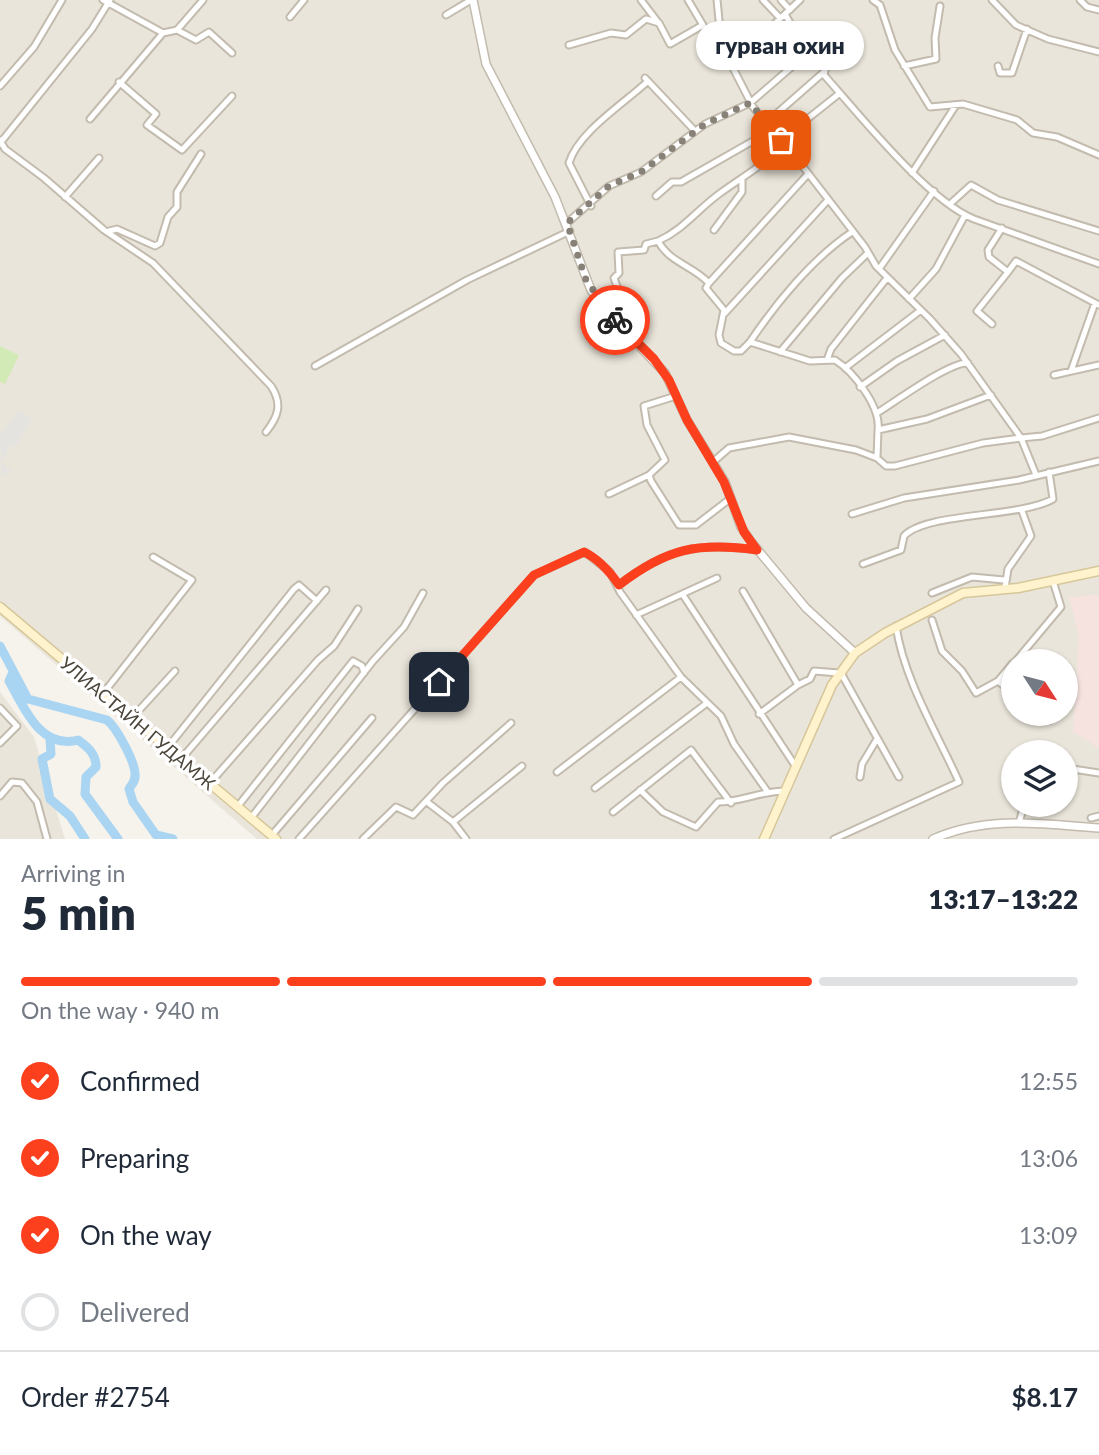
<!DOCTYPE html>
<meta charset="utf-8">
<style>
body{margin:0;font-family:Lato,sans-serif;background:#f6f6f7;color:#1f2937;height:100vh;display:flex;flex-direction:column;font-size:26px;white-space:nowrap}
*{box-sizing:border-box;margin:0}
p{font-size:23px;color:#747a83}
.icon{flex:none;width:38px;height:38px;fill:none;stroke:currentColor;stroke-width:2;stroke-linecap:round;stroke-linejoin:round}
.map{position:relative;height:839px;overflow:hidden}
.drawer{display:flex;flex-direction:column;background:#fff;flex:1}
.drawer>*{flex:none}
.needle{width:46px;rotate:126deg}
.controls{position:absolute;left:1001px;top:649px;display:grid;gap:14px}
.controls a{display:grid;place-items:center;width:77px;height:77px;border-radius:50%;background:#fff;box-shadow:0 2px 5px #0004;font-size:35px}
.pin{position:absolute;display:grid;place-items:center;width:60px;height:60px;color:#fff;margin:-30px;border-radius:14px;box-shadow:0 4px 10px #0006}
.courier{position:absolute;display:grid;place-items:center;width:70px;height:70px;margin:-35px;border:5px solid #fc3f1d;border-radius:50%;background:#fff;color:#222;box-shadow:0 2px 9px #0007}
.bubble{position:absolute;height:49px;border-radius:24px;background:#fff;box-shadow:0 2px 5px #0004;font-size:23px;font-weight:800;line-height:49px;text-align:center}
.overview em{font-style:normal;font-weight:800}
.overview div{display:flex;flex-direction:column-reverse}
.overview{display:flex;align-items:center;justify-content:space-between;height:119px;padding:0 21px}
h1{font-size:46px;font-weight:800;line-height:52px}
.bar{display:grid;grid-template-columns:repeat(4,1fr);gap:10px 7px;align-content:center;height:84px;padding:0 21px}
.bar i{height:9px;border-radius:5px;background:#e0e1e3}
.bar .selected{background:#fc3f1d}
.bar p{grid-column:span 4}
.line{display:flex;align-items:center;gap:18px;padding:0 21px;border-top:2px solid #e0e1e3}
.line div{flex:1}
ol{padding:0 21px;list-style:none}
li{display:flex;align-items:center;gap:21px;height:77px}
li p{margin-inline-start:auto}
li .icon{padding:7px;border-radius:50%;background:#fc3f1d;color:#fff;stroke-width:4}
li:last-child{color:#747a83}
li i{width:38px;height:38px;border:4px solid #e0e1e3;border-radius:50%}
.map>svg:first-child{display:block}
</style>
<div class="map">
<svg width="1099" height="839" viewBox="0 0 1099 839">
<rect width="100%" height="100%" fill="#f6f3ec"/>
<path fill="#eae5da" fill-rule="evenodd" d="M0,0H1099V839H257L0,616ZM1013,662H1066V714H1013ZM1013,752H1066V805H1013Z
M0,692L34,737L65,839H0Z"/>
<path fill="#f6e3e0" d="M1091,595L1099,596V748L1073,732L1079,635L1069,598Z"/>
<path fill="#d2eab5" d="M0,346L19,355L5,384L0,382Z"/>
<path fill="#e5e3e0" d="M18,410L32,418L16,447L11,445L1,463L11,470L8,475H1L0,436Z"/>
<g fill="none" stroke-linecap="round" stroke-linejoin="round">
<path stroke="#a9d4f2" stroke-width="9" d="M0,646L28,699L107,720C117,728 135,762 135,774C136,781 132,784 129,789L133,802L156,835L173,839
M13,672L9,681C24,707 40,750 78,740C89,748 96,754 96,767L86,777L85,794L118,839
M50,739L51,754L42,759L50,799L70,816L85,839"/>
<g stroke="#c2bbae" stroke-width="9">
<path id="minor" d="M103,0L163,33L177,30L196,40L209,32L232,53
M110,0L92,29L1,142L5,149L44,178L104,230L153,263L271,386C283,404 278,417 266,432
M641,0L657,21
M688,0L716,47L733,68L753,107L794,155L865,247L876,266L930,319L961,354L1021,438L1042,436L1099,418
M763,0L780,18
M781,0L790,10
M873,0L880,5L895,50L930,107L963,104L1017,120L1033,133L1057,137L1099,155
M992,0L1016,25L1048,39L1099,52
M1080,0L1087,7L1099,10
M785,14L799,39L826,67L824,75C859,114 927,200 974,219L1099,264
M446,15L471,0
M290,17L304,0
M177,30L203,0
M713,42L720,30L717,0
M569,45L611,33L626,35L646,19L659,23L670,44L703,25
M904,66L936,59L935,38L940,6
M998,66L1000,73H1012L1027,29
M733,68L739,57L800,0
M645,78L695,131
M119,82L156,114L147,125L182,150L232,96
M0,86L34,47L62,0
M90,119L163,33
M766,123L824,72
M781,140L840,93
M785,145C764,165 742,177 719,194C697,210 683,230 658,241C670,263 692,265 709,283L706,288L724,310L719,335L721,343L734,351H741L750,342L810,361L835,360C854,372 881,407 878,430
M912,173L956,105
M656,196L672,182H681L772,130
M65,197L99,158
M950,204L971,185L998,200L1099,231
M591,206L569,163C578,132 625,103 648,81
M567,223L609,186L641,172L705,124L750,103L810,51
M1002,228L988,250L989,257L1008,272L1016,261L1099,305
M714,230L742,192V180
M109,231L117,229L155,246L160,243L168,217L177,207V192L201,154
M879,269L934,191
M709,283L808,174
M619,292L614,278L619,273L618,252L644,250L646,244L658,241
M909,299L936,269L965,215
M725,313L828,200
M992,324L977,311L1008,272
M750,342C776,303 813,258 852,232
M780,352L842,278L868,253
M827,360L831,349L887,278
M315,366L467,280L570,231
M845,368L921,310
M1071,371L1095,303
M1054,375L1099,365
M860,387L897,361L945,335
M676,396L644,406L647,425L665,460L649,475L651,481L679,525H696L731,498
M877,413C895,402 949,362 968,363
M877,458L878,430L927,419L991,395
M713,462L729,448L789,437L856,450L877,458L886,466H895L983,443L1021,438L1036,475
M609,494L649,475
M852,514L904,498L1019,480L1099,461
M863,564L901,550L904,536C926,512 1020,518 1053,499L1049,472
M619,585C666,548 700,542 757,550
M1005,588L1008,569L1031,536L1022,511
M743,591L798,685L759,714
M932,593L972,577L1004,580
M683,595L796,767
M636,615L717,578
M932,620L942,651L962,671L976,693L998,681L1013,663
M1015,662L1061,607L1053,581
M841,673L899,777
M998,681L1013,693
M798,685L810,679L814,671L839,673
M102,695L192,580L153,557
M0,708L17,726L0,743
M1038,714L1050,720L1052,714
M131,719L175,671
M168,747L294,589L299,585L317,601
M182,758L326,590
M1066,768L1099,773
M557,772L681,677
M860,777L862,764L877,739
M210,783L318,660L334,646L358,609
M595,788L707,703
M640,790L663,812L696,827L718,802C741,802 761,791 785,791
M0,796L12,782L22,783L37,802L47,839
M427,802L453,822L466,839
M238,806L353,661L362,666L364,673
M613,812L691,750L731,803
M251,818L373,661L404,627L423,593
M1091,818L1099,816
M453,822L522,766
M1019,823L1024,805
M272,835L372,718
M299,839L534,575L585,552L610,572L620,592L681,677L721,716L734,744L767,791
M363,839L396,807L413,815L443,783L511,723
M834,839L959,782C937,733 904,680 896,626"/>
</g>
<g stroke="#c2bbae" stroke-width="10">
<path id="tertiary" d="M473,0L486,64L555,197L591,290L607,312L665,373L687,420L725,482L741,527L752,543L806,608L855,653
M0,141V143
M933,839C988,815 1042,824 1099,828"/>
</g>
<g stroke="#d6c79b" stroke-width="11">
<path id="secondary" d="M0,607L276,839
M764,839L832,685L855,653L885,633L963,593L1018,588L1099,571"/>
</g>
<use href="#minor" stroke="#fff" stroke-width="5"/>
<use href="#tertiary" stroke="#fff" stroke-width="7"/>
<use href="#secondary" stroke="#fff3cd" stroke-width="8"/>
</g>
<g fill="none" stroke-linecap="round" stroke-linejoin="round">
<path stroke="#878178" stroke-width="7" stroke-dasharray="0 12.6" d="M615,320L586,280L567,223L609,186L641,172L705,124L750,103L781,140"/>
<path stroke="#fc3f1d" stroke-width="9" d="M439,682L534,575L584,552C599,559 610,572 619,585C667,548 698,542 757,550L744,532L724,482L687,420L669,380L654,359L615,320"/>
</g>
<g text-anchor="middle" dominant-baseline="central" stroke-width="7" stroke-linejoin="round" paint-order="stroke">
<g font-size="18" fill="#4b4439" stroke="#fff">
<text transform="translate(138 723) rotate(40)">УЛИАСТАЙН ГУДАМЖ</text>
</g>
</g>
</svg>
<div class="controls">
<a><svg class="needle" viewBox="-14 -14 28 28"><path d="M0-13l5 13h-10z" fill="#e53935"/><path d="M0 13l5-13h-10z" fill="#747a83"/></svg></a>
<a><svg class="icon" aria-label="layers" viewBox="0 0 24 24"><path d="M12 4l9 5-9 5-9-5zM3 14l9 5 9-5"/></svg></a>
</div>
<div class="pin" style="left:781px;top:140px;background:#ea580c"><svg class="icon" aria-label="bag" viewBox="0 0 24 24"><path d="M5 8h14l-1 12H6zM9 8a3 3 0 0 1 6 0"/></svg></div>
<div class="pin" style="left:439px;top:682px;background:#1f2937"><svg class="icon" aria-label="home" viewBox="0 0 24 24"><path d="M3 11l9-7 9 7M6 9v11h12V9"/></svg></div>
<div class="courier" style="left:615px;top:320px"><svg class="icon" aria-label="bike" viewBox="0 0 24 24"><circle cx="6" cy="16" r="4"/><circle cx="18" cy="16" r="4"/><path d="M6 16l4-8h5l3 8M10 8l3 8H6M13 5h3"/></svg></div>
<div class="bubble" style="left:696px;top:21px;width:168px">гурван охин</div>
</div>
<section class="drawer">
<div class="overview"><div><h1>5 min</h1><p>Arriving in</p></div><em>13:17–13:22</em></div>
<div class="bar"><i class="selected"></i><i class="selected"></i><i class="selected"></i><i></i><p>On the way · 940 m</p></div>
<ol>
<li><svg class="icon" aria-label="check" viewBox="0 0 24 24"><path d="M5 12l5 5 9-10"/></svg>Confirmed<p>12:55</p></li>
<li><svg class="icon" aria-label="check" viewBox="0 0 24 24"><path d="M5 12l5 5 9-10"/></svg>Preparing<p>13:06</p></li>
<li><svg class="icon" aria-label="check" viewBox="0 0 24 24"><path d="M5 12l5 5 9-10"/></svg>On the way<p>13:09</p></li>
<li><i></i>Delivered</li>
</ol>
<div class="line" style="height:91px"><div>Order #2754</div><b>$8.17</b></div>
</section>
